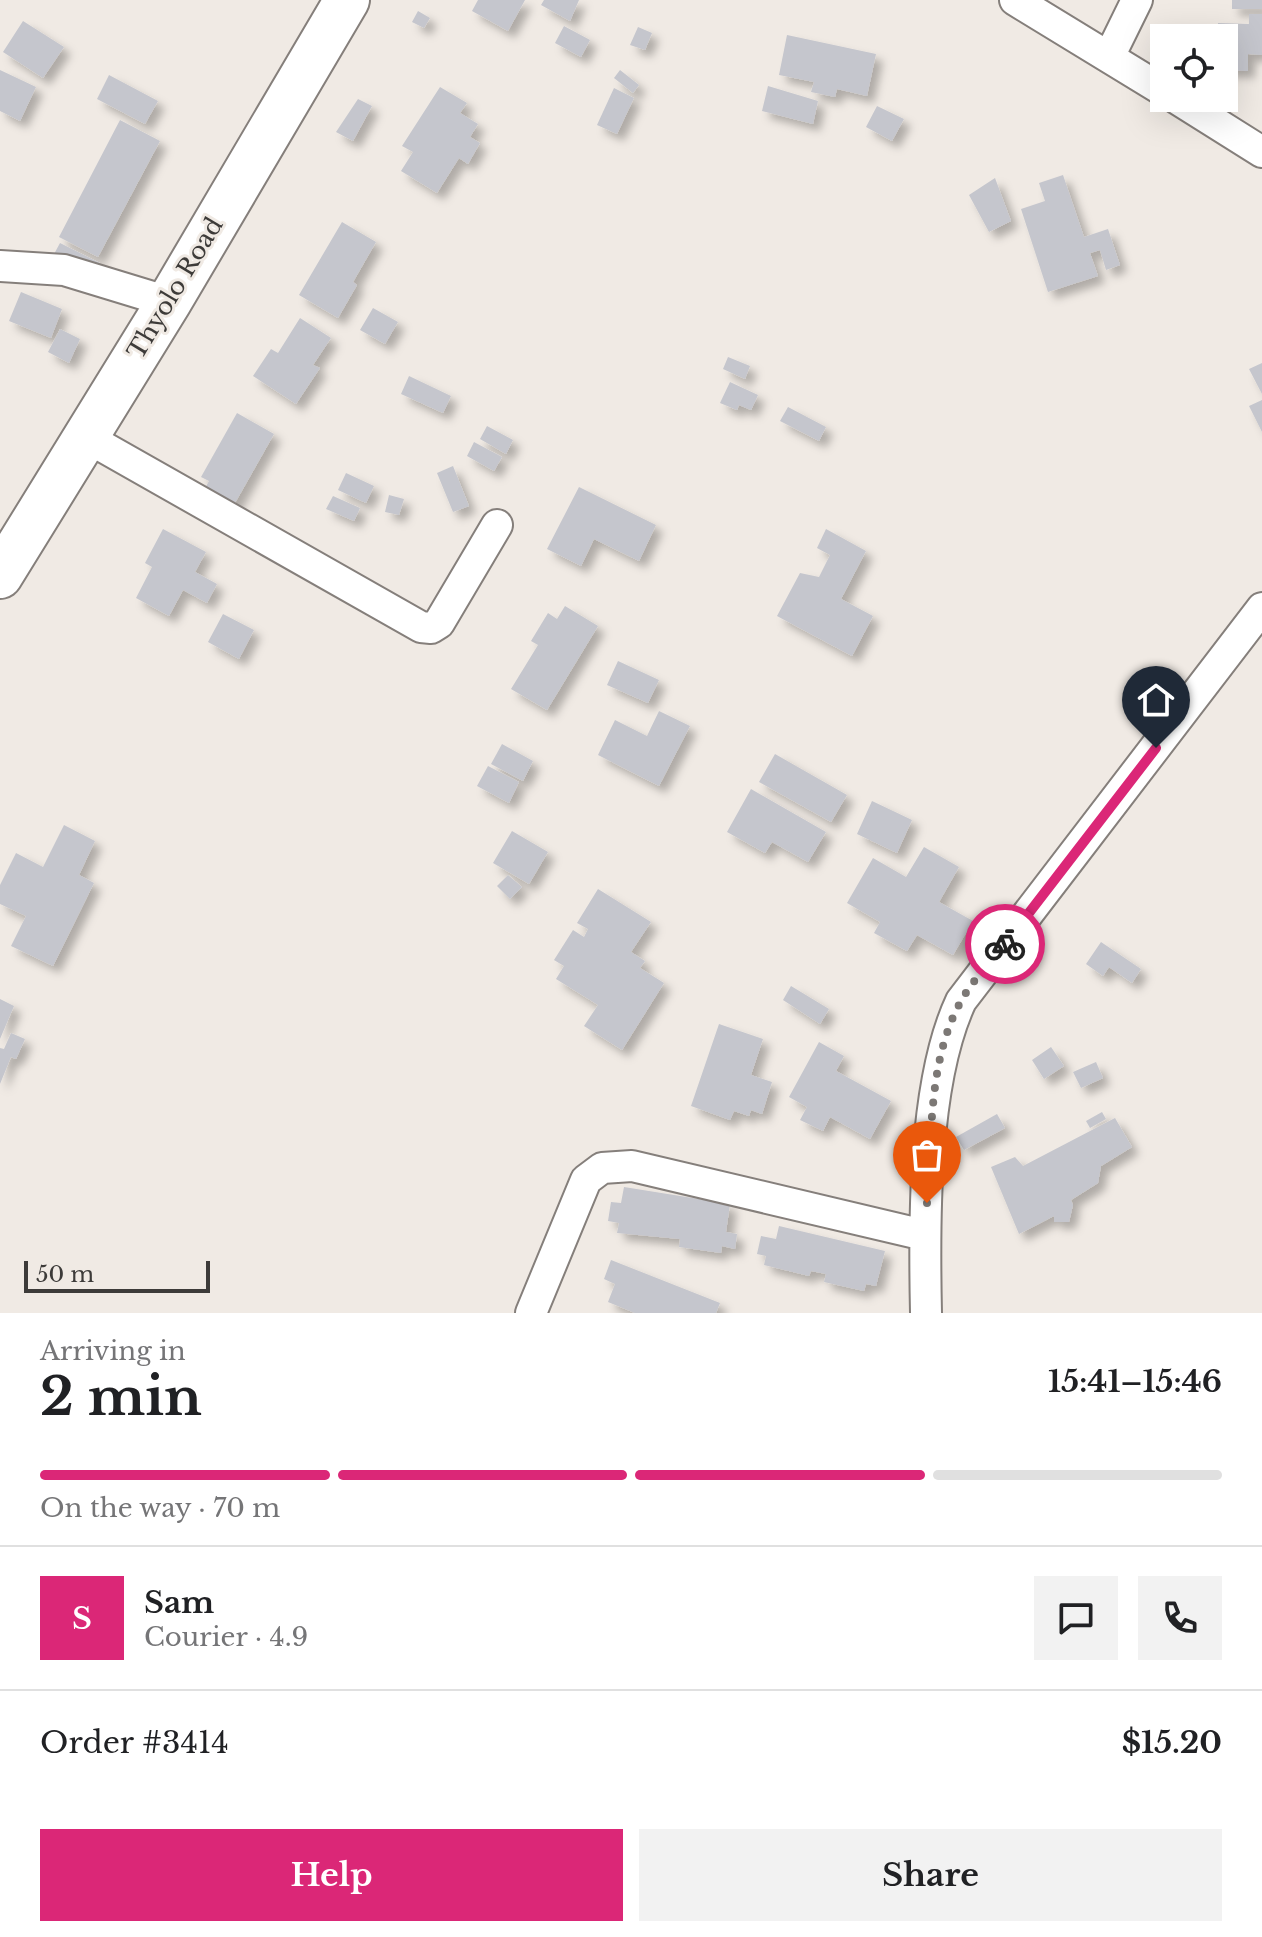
<!DOCTYPE html>
<meta charset="utf-8">
<style>
body{margin:0;font-family:"Libre Baskerville",serif;background:#f2f2f2;color:#202124;height:100vh;display:flex;flex-direction:column;font-size:30px;white-space:nowrap}
*{box-sizing:border-box;margin:0}
p{font-size:26px;color:#757577}
.icon{flex:none;width:44px;height:44px;fill:none;stroke:currentColor;stroke-width:2;stroke-linecap:round;stroke-linejoin:round}
.map{position:relative;height:1313px;overflow:hidden}
.sheet{display:flex;flex-direction:column;background:#fff;flex:1}
.sheet>*{flex:none}
.fabs{position:absolute;left:1150px;top:24px;display:grid;gap:16px}
.fabs a{display:grid;place-items:center;width:88px;height:88px;border-radius:0px;background:#fff;box-shadow:0 8px 32px #0002;font-size:40px}
.scale{position:absolute;left:24px;bottom:20px;width:186px;box-sizing:border-box;padding-left:8px;border:4px solid #3d3b39;border-top:0;font-size:22px;line-height:28px;white-space:nowrap;color:#3d3b39;-webkit-text-stroke:6px #f0eae4;paint-order:stroke}
.pin{position:absolute;display:grid;place-items:center;width:68px;height:68px;color:#fff;margin:-82px -34px;border-radius:50% 50% 50% 0;rotate:-45deg;box-shadow:0 0 8px #0007}
.pin .icon{rotate:45deg}
.courier{position:absolute;display:grid;place-items:center;width:80px;height:80px;margin:-40px;border:6px solid #db2777;border-radius:50%;background:#fff;color:#222;box-shadow:0 2px 10px #0007}
.headline em{font-style:normal;font-weight:700}
.headline div{display:flex;flex-direction:column-reverse}
.headline{display:flex;align-items:center;justify-content:space-between;height:136px;padding:0 40px}
h1{font-size:52px;font-weight:700;line-height:60px}
.bar{display:grid;grid-template-columns:repeat(4,1fr);gap:12px 8px;align-content:center;height:96px;padding:0 40px}
.bar i{height:10px;border-radius:6px;background:#e0e0e0}
.bar .active{background:#db2777}
.bar p{grid-column:span 4}
.line{display:flex;align-items:center;gap:20px;padding:0 40px;border-top:2px solid #e0e0e0}
.line div{flex:1}
.round{display:grid;place-items:center;flex:none;width:84px;height:84px;border-radius:0px;background:#f2f2f2}
.primary-button{display:flex;gap:16px;margin-top:auto;padding:16px 40px}
.primary-button a{flex:1;height:92px;border-radius:0px;background:#db2777;color:#fff;font-size:32px;font-weight:700;line-height:92px;text-align:center}
.primary-button a+a{background:#f2f2f2;color:#202124}
.map>svg:first-child{display:block}
</style>
<div class="map">
<svg width="1262" height="1313" viewBox="0 0 1262 1313">
<defs>
<filter id="shadow"><feDropShadow dx="7" dy="7" stdDeviation="4" flood-color="#0004"/></filter>
</defs>
<rect width="100%" height="100%" fill="#f0eae4"/>
<path fill="#c5c6cd" filter="url(#shadow)" d="M478,0H525L508,31L472,11Z
M544,0H579L570,21L541,5Z
M1232,0H1262V9H1232Z
M418,11L430,18L424,28L412,22Z
M1249,14H1262V55L1248,54V71L1224,70V38H1218V23L1249,24Z
M23,21L64,47L43,78L3,52Z
M564,26L590,40L581,57L555,43Z
M638,27L652,33L645,50L630,45Z
M787,35L876,54L867,96L837,89L835,97L811,92L814,82L779,75Z
M0,70L36,87L20,121L0,111Z
M620,70L639,85L633,93L614,78Z
M109,75L158,101L145,124L97,99Z
M768,86L818,101L813,124L762,111Z
M440,87L467,103L460,113L478,124L470,137L480,143L468,164L459,158L437,193L401,171L413,152L402,146Z
M614,88L634,98L617,134L597,125Z
M358,99L372,106L353,141L336,132Z
M877,106L904,119L892,141L866,127Z
M120,120L160,141L98,257L59,237Z
M1063,175L1084,237L1108,229L1120,265L1106,270L1100,250L1090,253L1098,276L1048,292L1021,209L1045,201L1039,183Z
M995,178L1011,221L989,232L969,195Z
M342,222L376,242L353,282L357,285L338,318L299,295Z
M60,243L100,263L93,276L53,256Z
M21,292L62,309L51,338L9,321Z
M373,308L398,322L385,344L360,330Z
M300,318L331,338L313,365L320,368L296,404L253,376L271,349L278,353Z
M60,329L80,339L69,363L48,352Z
M728,357L750,366L745,379L723,369Z
M1262,363V394L1249,369Z
M409,376L451,396L443,413L401,394Z
M730,382L758,395L751,410L739,405L737,410L720,403Z
M1262,400V432L1249,406Z
M788,407L826,427L819,441L780,421Z
M237,413L274,434L231,510L202,494L209,481L201,477Z
M487,426L513,440L506,454L480,439Z
M474,442L502,457L494,471L467,456Z
M453,466L469,506L453,512L437,473Z
M346,473L374,486L366,503L338,490Z
M579,487L656,525L639,561L594,539L581,566L547,549Z
M389,495L404,499L399,515L385,512Z
M333,496L360,508L354,521L326,509Z
M163,529L206,552L195,572L217,584L207,603L183,590L169,616L136,598L152,567L145,563Z
M826,529L866,551L841,599L873,616L852,656L777,616L800,573L819,577L830,555L817,548Z
M565,606L598,626L547,710L511,689L538,645L531,641L548,613L557,619Z
M223,614L254,630L239,659L208,642Z
M618,661L659,680L648,703L607,685Z
M659,711L690,726L659,786L598,755L615,720L647,736Z
M502,744L533,761L523,781L491,764Z
M775,754L847,795L831,822L759,782Z
M488,766L519,782L509,803L477,786Z
M751,789L826,832L808,862L772,842L765,853L727,832Z
M872,801L912,820L897,853L857,834Z
M64,825L95,841L79,875L94,883L53,966L11,946L26,916L0,904V885L16,853L43,867Z
M512,831L548,852L529,884L493,863Z
M924,847L959,867L939,902L973,921L953,955L917,935L907,951L874,933L880,922L847,903L873,858L906,877Z
M508,875L522,887L510,899L497,886Z
M598,889L651,922L631,952L645,961L640,968L664,983L622,1050L584,1026L598,1005L556,979L564,966L554,960L573,930L584,937L588,929L577,923Z
M1101,942L1141,969L1132,983L1109,967L1103,976L1086,964Z
M791,986L829,1009L820,1024L783,1000Z
M0,999L14,1006L0,1039Z
M719,1024L763,1039L751,1075L772,1082L762,1114L751,1110L749,1116L734,1111L730,1120L691,1106Z
M11,1033L25,1039L16,1059L11,1057L0,1084V1048L4,1049Z
M819,1042L844,1056L836,1071L891,1101L870,1139L830,1117L823,1131L800,1120L807,1107L789,1097Z
M1051,1047L1064,1066L1044,1079L1032,1060Z
M1096,1062L1103,1078L1081,1088L1073,1072Z
M1102,1112L1106,1119L1090,1128L1086,1121Z
M997,1114L1005,1128L964,1150L956,1137Z
M1115,1118L1132,1147L1101,1166L1098,1183L1071,1200L1073,1205L1069,1222H1054V1216L1019,1234L991,1167L1015,1157L1023,1166Z
M624,1187L730,1204L726,1232L737,1234L735,1249L722,1246L721,1253L679,1247L680,1239L617,1233L619,1223L608,1221L611,1202L621,1203Z
M779,1226L885,1251L876,1286L866,1284L864,1291L824,1282L826,1274L811,1271L809,1276L764,1265L766,1256L757,1254L761,1236L776,1239Z
M611,1260L720,1303L716,1313H635L608,1302L615,1284L604,1279Z"/>
<g fill="none" stroke-linecap="round" stroke-linejoin="round">
<g stroke="#857f7b" stroke-width="34">
<path id="street" d="M1015,0L1164,91
M1109,57L1137,0
M1176,98L1262,152
M0,266L64,270L169,302
M84,436L421,627L431,628L439,623L497,525
M531,1313L586,1180L602,1168L632,1166L924,1235
M926,1313C924,1222 923,1082 961,1001L1262,608"/>
</g>
<g stroke="#857f7b" stroke-width="48">
<path id="highway" d="M0,576L169,302L347,0"/>
</g>
<use href="#street" stroke="#fff" stroke-width="30"/>
<use href="#highway" stroke="#fff" stroke-width="44"/>
</g>
<g fill="none" stroke-linecap="round" stroke-linejoin="round">
<path stroke="#7c7875" stroke-width="8" stroke-dasharray="0 14.4" d="M927,1203C932,1139 928,1061 960,1003C971,982 990,963 1005,944"/>
<path stroke="#db2777" stroke-width="10" d="M1005,944L1156,748"/>
</g>
<g text-anchor="middle" dominant-baseline="central" stroke-width="6" stroke-linejoin="round" paint-order="stroke">
<g font-size="24" fill="#3d3b39" stroke="#f0eae4">
<text transform="translate(175 288) rotate(-59)">Thyolo Road</text>
</g>
</g>
</svg>
<div class="fabs">
<a><svg class="icon" aria-label="locate" viewBox="0 0 24 24"><circle cx="12" cy="12" r="6"/><path d="M12 2v4M12 18v4M2 12h4M18 12h4"/></svg></a>
</div>
<div class="scale">50 m</div>
<div class="pin" style="left:927px;top:1203px;background:#ea580c"><svg class="icon" aria-label="bag" viewBox="0 0 24 24"><path d="M5 8h14l-1 12H6zM9 8a3 3 0 0 1 6 0"/></svg></div>
<div class="pin" style="left:1156px;top:748px;background:#1f2937"><svg class="icon" aria-label="home" viewBox="0 0 24 24"><path d="M3 11l9-7 9 7M6 9v11h12V9"/></svg></div>
<div class="courier" style="left:1005px;top:944px"><svg class="icon" aria-label="bike" viewBox="0 0 24 24"><circle cx="6" cy="16" r="4"/><circle cx="18" cy="16" r="4"/><path d="M6 16l4-8h5l3 8M10 8l3 8H6M13 5h3"/></svg></div>
</div>
<section class="sheet">
<div class="headline"><div><h1>2 min</h1><p>Arriving in</p></div><em>15:41–15:46</em></div>
<div class="bar"><i class="active"></i><i class="active"></i><i class="active"></i><i></i><p>On the way · 70 m</p></div>
<div class="line" style="height:144px"><b class="round" style="background:#db2777;color:#fff">S</b><div><b>Sam</b><p>Courier · 4.9</p></div><a class="round"><svg class="icon" aria-label="chat" viewBox="0 0 24 24"><path d="M4 5h16v11H9l-5 4z"/></svg></a><a class="round"><svg class="icon" aria-label="phone" viewBox="0 0 24 24"><path d="M5 4h4l2 5-3 2q2 4 5 5l2-3 5 2v4C11 20 4 13 5 4z"/></svg></a></div>
<div class="line" style="height:104px"><div>Order #3414</div><b>$15.20</b></div>
<div class="primary-button"><a>Help</a><a>Share</a></div>
</section>
